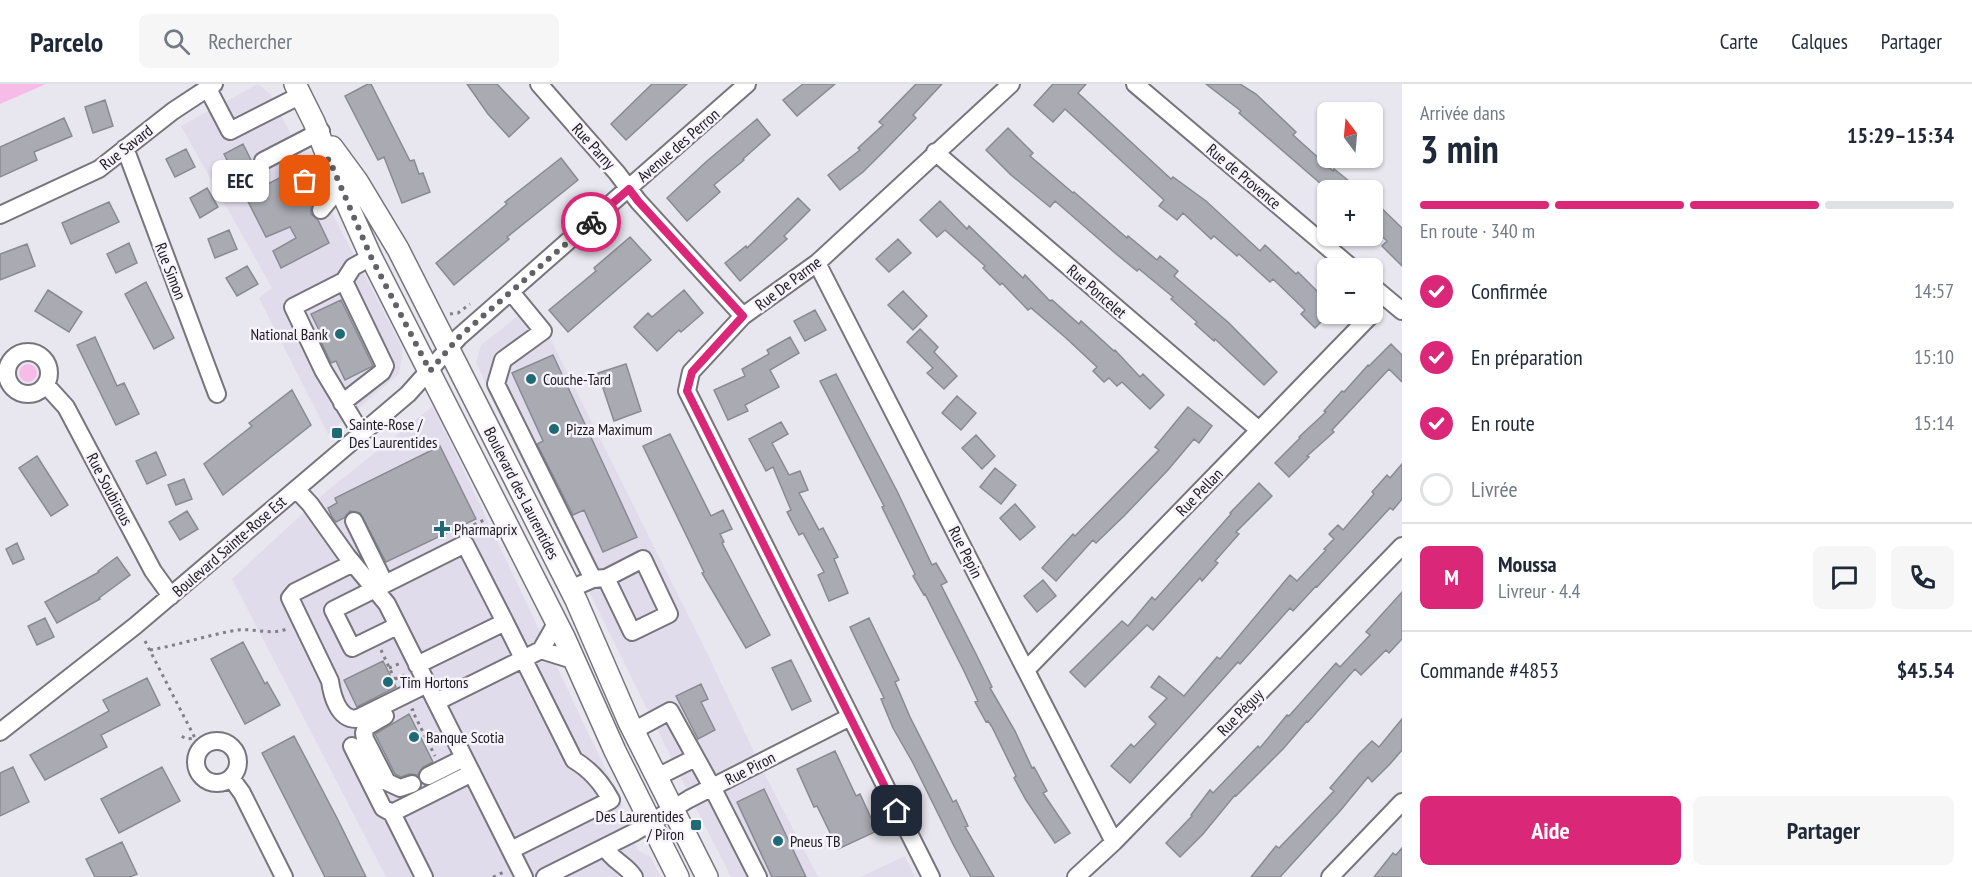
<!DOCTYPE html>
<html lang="fr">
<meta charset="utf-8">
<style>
body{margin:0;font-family:"PT Sans Narrow",sans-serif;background:#f6f6f7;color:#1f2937;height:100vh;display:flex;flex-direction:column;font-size:22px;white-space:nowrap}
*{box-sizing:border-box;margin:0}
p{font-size:20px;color:#747a83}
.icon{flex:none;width:33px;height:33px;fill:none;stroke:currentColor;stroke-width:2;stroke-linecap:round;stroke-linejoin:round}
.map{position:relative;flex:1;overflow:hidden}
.side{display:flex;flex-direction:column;background:#fff;width:570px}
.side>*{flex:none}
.needle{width:39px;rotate:344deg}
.controls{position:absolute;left:1317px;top:18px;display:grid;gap:12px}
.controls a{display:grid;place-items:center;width:66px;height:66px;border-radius:9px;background:#fff;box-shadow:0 2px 4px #0004;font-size:30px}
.pin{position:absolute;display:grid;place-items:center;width:51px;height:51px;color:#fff;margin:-26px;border-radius:12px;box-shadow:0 3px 9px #0006}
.courier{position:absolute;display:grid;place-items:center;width:60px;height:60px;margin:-30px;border:4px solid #db2777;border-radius:50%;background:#fff;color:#222;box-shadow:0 2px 8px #0007}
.bubble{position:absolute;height:42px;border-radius:9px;background:#fff;box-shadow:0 2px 4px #0004;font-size:20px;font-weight:700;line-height:42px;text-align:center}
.overview em{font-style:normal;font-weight:700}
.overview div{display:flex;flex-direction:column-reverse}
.overview{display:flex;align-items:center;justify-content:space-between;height:102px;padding:0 18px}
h1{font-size:39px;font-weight:700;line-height:45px}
.bar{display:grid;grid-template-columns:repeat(4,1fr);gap:9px 6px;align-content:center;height:72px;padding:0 18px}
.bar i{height:8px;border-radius:4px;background:#e0e1e3}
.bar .selected{background:#db2777}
.bar p{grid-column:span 4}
.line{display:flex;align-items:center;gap:15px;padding:0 18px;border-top:2px solid #e0e1e3}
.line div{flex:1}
.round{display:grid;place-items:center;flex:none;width:63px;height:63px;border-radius:9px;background:#f6f6f7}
ol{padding:0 18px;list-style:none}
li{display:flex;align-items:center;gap:18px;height:66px}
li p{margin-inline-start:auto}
li .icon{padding:6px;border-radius:50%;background:#db2777;color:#fff;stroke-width:4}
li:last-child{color:#747a83}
li i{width:33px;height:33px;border:3px solid #e0e1e3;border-radius:50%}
.button{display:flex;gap:12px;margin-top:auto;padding:12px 18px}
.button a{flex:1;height:69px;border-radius:9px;background:#db2777;color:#fff;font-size:24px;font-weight:700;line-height:69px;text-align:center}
.button a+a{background:#f6f6f7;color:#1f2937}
header{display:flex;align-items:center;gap:36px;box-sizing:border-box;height:84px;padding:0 30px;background:#fff;border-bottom:2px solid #e0e1e3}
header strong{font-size:28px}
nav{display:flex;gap:33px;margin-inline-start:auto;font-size:21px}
.search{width:420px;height:54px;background:#f6f6f7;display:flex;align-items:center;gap:15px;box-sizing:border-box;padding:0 21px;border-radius:9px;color:#747a83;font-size:22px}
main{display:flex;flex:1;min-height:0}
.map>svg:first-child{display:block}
</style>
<header>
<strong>Parcelo</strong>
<div class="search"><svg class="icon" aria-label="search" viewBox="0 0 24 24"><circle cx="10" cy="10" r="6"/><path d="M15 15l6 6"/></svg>Rechercher</div>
<nav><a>Carte</a><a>Calques</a><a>Partager</a></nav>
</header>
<main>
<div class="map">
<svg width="1402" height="793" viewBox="0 0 1402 793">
<rect width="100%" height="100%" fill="#e8e6ee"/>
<path fill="#e1dcec" d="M258,0L270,10L403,265L399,290L328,350L259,214L272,204L181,42Z
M533,220L707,569L766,693L818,793H731L698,728L476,279L481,261Z
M433,322L623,722L620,733L639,767L650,772L661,793H386L232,495L327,407Z
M905,772L915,793H860Z"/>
<path fill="#f7bbe8" d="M0,0H46L0,20Z
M19 289a9 9 0 1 1 18 0a9 9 0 1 1-18 0Z"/>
<path fill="#a9aab2" stroke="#898a92" stroke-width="1.5" d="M368,0H371L410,77L414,76L419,90L423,89L430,108L402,119L384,73L378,76L345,12Z
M467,0H497L529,34L509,53L488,30Z
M652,0H687L626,56L611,40Z
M803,0H835L797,32L783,16Z
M916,0H942L913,31L916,34L886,65L863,88L840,106L828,91L860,66L858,64L883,41L879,38Z
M1053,0H1086L1078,9L1171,95L1173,93L1206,117L1260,167L1265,161L1296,190L1298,188L1320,210L1328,203V231L1315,244L1301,230L1305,226L1273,195L1270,198L1239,170L1237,172L1214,152L1211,155L1183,129L1177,136L1159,122L1164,116L1065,25L1053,38L1034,21Z
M1206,0H1240L1256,10L1296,48L1293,51L1333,87L1334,85L1360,106H1328L1239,29L1241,27Z
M105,16L113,42L93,49L85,23Z
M64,34L72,52L34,68L37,76L0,93V63Z
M757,35L770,51L743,75L744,76L714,101L720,108L687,137L667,114L707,77Z
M1008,44L1033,69L1030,72L1073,109L1074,108L1127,154L1128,152L1157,176L1160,172L1178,187L1174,192L1229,239L1277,288L1264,301L1215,255L1214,257L1195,240L1197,238L1171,215L1173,213L1139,185L1137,187L1115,169L1055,117L1050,123L1011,91L986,66Z
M243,60L264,102L293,87L296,93V102L303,107L311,123V130L318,136L329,159L281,184L273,167L296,154L290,143L266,153L224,70Z
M186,65L195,83L175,93L166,75Z
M561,74L578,96L507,153L509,155L454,201L436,179L507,120L505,118Z
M207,104L218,123L200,134L190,114Z
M798,114L810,126L784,152L787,155L740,197L725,179L746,162L747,164Z
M1372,115L1402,144V182L1382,162L1387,157L1372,143Z
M940,117L967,145L969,142L1023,194L1025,191L1050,217L1052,216L1079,240L1081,237L1114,267L1115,266L1140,293L1143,290L1164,311L1150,325L1122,298L1117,302L1109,294L1104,298L1093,287L1097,283L1066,254L1031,224L1028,226L1002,199L1000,201L983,184L985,182L945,146L937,153L920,136Z
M109,118L119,138L71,160L62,139Z
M229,146L237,165L215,174L208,155Z
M630,153L651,176L568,248L549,226L596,187L594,184Z
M898,155L911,169L889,188L876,175Z
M129,159L137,179L116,189L107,170Z
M27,160L35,182L0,196V170Z
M247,182L258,200L237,212L226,194Z
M146,198L174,254L154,265L125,210Z
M48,206L82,228L69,248L35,227Z
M684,206L703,229L681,248L679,246L657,267L634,243L648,229L652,233Z
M903,207L927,232L913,246L888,221Z
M341,216L373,282L345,296L336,277L331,279L317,249L320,248L311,230Z
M815,226L826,246L805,257L794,237Z
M920,245L938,263L934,268L957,292L944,305L927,289L933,284L907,258Z
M95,253L117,302L124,299L139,330L116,341L77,261Z
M790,253L799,269L770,286L779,303L745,321L748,327L728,336L714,306L745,292L742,285L769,270L767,266Z
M1391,260L1402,271V298L1389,285L1332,346L1334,348L1307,372L1309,373L1289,393L1275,379L1300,354L1299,353L1326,328L1324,327L1342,307L1344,308L1368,281L1369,282Z
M553,271L637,453L603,468L584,426L573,431L537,360L543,357L512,289Z
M626,280L641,327L614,337L598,289Z
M836,290L897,407L932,481L936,479L947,498L941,501L976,570L992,603L990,604L1015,647L1032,684L1034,683L1047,707L1043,709L1070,749L1055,759L1026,716L1014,694L1016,692L992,643L988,637L986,638L975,618L978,617L964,587L925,510L924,511L913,492L915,490L882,423L884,422L820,297Z
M292,306L311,341L223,411L204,380L252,342L249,339Z
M957,312L976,329L961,346L942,329Z
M1188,323L1212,342L1199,359L1194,355L1168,386L1124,432L1096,459L1093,456L1056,497L1042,484L1073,450L1075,452L1159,366L1155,363Z
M781,338L788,350L772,359L789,391L800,387L808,406L799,409L819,446L823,444L838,473L834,475L848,509L829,517L818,491L824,488L803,449L799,451L787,428L791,426L773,383L766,387L749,355Z
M670,350L711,432L723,426L732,445L720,450L724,458L722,459L770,551L746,564L702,489L704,488L643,362Z
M976,351L995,372L982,385L962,364Z
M440,362L476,435L386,478L360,429L350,427L344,434L336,438L332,433L328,424L337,419L335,414Z
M156,368L166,391L147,400L136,377Z
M37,372L68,421L51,432L19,384Z
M1402,380V415L1393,426L1390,424L1317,503L1316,502L1293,527L1290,524L1240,580L1238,578L1130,699L1111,682L1131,660L1134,663L1156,640L1149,633L1167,614L1151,603L1159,592L1184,612L1217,573L1220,575L1290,491L1297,497L1326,466L1324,465L1334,455L1329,450L1338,441L1343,446L1374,410L1372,408L1387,391L1390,394Z
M995,384L1016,401L1001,420L980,403Z
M184,395L192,415L176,421L168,401Z
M1259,399L1272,412L1236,448L1239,450L1215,477L1218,479L1202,497L1200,494L1153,546L1147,541L1085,603L1070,588L1122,537L1128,542L1152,513L1155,516L1231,430L1230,429Z
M1015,420L1035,443L1020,456L1000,434Z
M187,427L198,445L180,456L169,438Z
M17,459L24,475L13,480L6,465Z
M117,473L130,491L99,514L100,515L57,539L45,518L99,488L98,487Z
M1043,496L1056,512L1037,528L1024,512Z
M1402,508V555L1389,569L1386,566L1361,591L1355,585L1308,638L1307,637L1283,665L1236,712L1235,711L1203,750L1180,773L1166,759L1192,732L1191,731L1210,706L1213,709L1258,662L1260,664L1287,631L1289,632L1336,579L1340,583L1370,551L1366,548Z
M45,534L54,553L37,561L28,542Z
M869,534L899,596L895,598L910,633L953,718L956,716L968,742L965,743L994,793H971L954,762L913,679L893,644L881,615L884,614L850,543Z
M243,558L265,600L267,598L280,621L245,640L211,575Z
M791,576L811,617L792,626L772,584Z
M383,577L396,603L357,623L344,596Z
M147,594L160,621L101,651L107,663L45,696L30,671L109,627L103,616Z
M701,600L708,615L701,618L715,646L698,655L676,612Z
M409,630L433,678L423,683L418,691L409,690L401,693L395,690L375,650Z
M1402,635V666L1390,680L1372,698L1368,693L1340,727L1280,793H1251L1276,762L1279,764L1334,707L1330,704L1359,670L1372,657L1379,663Z
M294,652L338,736L366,793H325L262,669Z
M835,667L856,712L860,710L877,747L838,765L817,722L814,723L797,685Z
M13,683L29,718L0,732V689Z
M162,683L180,717L119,749L101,715Z
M764,705L806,793H772L737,718Z
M122,758L137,790L130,793H95L86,775Z
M1402,764V793H1374L1393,769L1396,771Z"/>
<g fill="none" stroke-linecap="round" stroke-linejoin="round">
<g stroke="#77757c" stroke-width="20">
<path id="minor" d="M539,0L617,89L638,117L743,232
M1135,0L1352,184
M207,3L230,47L301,11
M125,64L217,310
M935,68L1259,346
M263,77L321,47
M305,97L316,82L338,71
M321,126L340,103L347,99
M0,131L99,85L173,27L214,0
M817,179L1114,758
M1372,202L1402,227
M511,208L543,247L503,276L496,300L593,495L570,505
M7 289a21 21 0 1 1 42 0a21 21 0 1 1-42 0Z
M46,301L66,323L153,487L171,512
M342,319L382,288L385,282L344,197
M361,349L323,286L293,223L344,197L353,183L371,173
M296,405L310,420L347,472L387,520L524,793
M354,437L385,500
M353,479L295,508L290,514L330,597C332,611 338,635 356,635L427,600
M593,495L606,494L632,548L669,530L643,475L606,494
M397,542L352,564L333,526L465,460L505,538
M541,566L576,577
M417,581L505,538L574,676C591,686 602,699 611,716L511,766
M1026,586L1372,230
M436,618L541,566L557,538
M385,632L366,643L364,649L365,655L387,698L400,704L412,700
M633,647L670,627L712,703L758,793
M0,648L135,542L408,310L459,253L747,0
M196 678a21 21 0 1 1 42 0a21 21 0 1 1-42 0Z
M352,662L383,724L392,729
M428,692L464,674
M657,693L695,674
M231,694L242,709L284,793
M605,763C612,777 626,780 634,793
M424,793L392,729L472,689
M545,793L635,748L689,715L850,633
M931,793L687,307L691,288L743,232L817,179L1011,0
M1076,793L1114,758L1402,462
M1330,793L1402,718"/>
</g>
<g stroke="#77757c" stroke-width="24">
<path id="major" d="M295,0L314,38L336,95L371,173L564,553L615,667L678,793
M332,63L357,97L398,165L576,516L629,638L707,793"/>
</g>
<path stroke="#817f85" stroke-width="3" stroke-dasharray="3 4.5" stroke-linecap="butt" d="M450,230L458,229L470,220
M467,444L486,435
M145,557L195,654L187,655L181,652
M150,566C179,561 208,551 237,546C255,544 272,552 289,544
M381,566L396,598
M389,584L401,579
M395,595L407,590
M414,625L412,626L435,672
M493,793L506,787"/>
<use href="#minor" stroke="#fff" stroke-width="16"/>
<use href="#major" stroke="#fff" stroke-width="21"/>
</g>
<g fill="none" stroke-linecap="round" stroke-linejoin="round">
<path stroke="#626166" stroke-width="6" stroke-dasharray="0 10.8" d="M305,97L316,82L329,75L371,173L430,287L459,253L591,138"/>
<path stroke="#db2777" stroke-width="8" d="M591,138L629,105L638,117L743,232L692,288L687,307L897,727"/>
</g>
<g fill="#206b73" stroke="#f6f3fc" stroke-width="2">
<circle cx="340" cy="250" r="6"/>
<circle cx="531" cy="295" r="6"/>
<circle cx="554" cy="345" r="6"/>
<rect x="331" y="343" width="12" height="12" rx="3"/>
<path d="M439 436h6v6h6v6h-6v6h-6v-6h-6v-6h6z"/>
<circle cx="388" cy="598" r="6"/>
<circle cx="414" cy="653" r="6"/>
<rect x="690" y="735" width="12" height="12" rx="3"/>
<circle cx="778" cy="757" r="6"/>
</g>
<g text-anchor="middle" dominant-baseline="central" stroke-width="5" stroke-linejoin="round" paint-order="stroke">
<g font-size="16" fill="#1a191c" stroke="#f6f3fc">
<text transform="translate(678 61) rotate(-41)">Avenue des Perron</text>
<text transform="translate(594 62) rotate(48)">Rue Parny</text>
<text transform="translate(126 63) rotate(-38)">Rue Savard</text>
<text transform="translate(1244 92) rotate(40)">Rue de Provence</text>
<text transform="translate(171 187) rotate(69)">Rue Simon</text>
<text transform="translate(788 199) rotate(-37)">Rue De Parme</text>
<text transform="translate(1097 207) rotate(41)">Rue Poncelet</text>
<text transform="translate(110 405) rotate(62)">Rue Soubirous</text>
<text transform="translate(1199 408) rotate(-46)">Rue Pellan</text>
<text transform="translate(522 409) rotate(63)">Boulevard des Laurentides</text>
<text transform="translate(229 462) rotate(-41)">Boulevard Sainte-Rose Est</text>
<text transform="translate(966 468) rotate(63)">Rue Pepin</text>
<text transform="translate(1240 628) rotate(-46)">Rue Péguy</text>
<text transform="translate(750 684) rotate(-27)">Rue Piron</text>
</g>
<g font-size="16" fill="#1a191c" stroke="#f6f3fc" text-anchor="start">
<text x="328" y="250" text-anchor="end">National Bank</text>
<text x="543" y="295">Couche-Tard</text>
<text x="349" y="340">Sainte-Rose /<tspan x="349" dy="18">Des Laurentides</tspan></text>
<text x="566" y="345">Pizza Maximum</text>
<text x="454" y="445">Pharmaprix</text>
<text x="400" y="598">Tim Hortons</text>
<text x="426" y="653">Banque Scotia</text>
<text x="684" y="732" text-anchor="end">Des Laurentides<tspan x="684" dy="18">/ Piron</tspan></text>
<text x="790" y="757">Pneus TB</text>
</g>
</g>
</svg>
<div class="controls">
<a><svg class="needle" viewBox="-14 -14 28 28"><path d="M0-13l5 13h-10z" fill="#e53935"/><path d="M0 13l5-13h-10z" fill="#747a83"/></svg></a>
<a>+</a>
<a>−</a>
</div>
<div class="pin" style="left:305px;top:97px;background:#ea580c"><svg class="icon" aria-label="bag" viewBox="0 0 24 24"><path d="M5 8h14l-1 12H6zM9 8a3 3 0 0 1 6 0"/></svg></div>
<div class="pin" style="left:897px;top:727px;background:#1f2937"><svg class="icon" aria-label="home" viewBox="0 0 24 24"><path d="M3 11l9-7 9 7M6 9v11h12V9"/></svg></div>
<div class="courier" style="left:591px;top:138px"><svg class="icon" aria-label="bike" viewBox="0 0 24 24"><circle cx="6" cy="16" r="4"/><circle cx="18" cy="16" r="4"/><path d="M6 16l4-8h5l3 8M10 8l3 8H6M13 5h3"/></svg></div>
<div class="bubble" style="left:212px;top:76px;width:57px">EEC</div>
</div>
<section class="side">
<div class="overview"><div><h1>3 min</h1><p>Arrivée dans</p></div><em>15:29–15:34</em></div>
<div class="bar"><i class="selected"></i><i class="selected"></i><i class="selected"></i><i></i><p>En route · 340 m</p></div>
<ol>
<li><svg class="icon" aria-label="check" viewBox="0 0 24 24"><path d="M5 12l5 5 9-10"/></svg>Confirmée<p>14:57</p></li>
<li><svg class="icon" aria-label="check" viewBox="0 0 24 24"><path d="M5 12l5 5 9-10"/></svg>En préparation<p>15:10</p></li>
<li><svg class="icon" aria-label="check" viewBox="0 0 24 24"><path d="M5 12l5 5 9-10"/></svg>En route<p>15:14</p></li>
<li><i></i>Livrée</li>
</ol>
<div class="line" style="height:108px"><b class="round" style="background:#db2777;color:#fff">M</b><div><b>Moussa</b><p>Livreur · 4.4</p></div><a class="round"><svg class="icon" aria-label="chat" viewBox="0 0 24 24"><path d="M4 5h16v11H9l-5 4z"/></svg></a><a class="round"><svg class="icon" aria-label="phone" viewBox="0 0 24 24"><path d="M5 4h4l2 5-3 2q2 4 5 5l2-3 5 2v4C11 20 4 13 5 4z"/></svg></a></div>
<div class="line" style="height:78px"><div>Commande #4853</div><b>$45.54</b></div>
<div class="button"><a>Aide</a><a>Partager</a></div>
</section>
</main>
